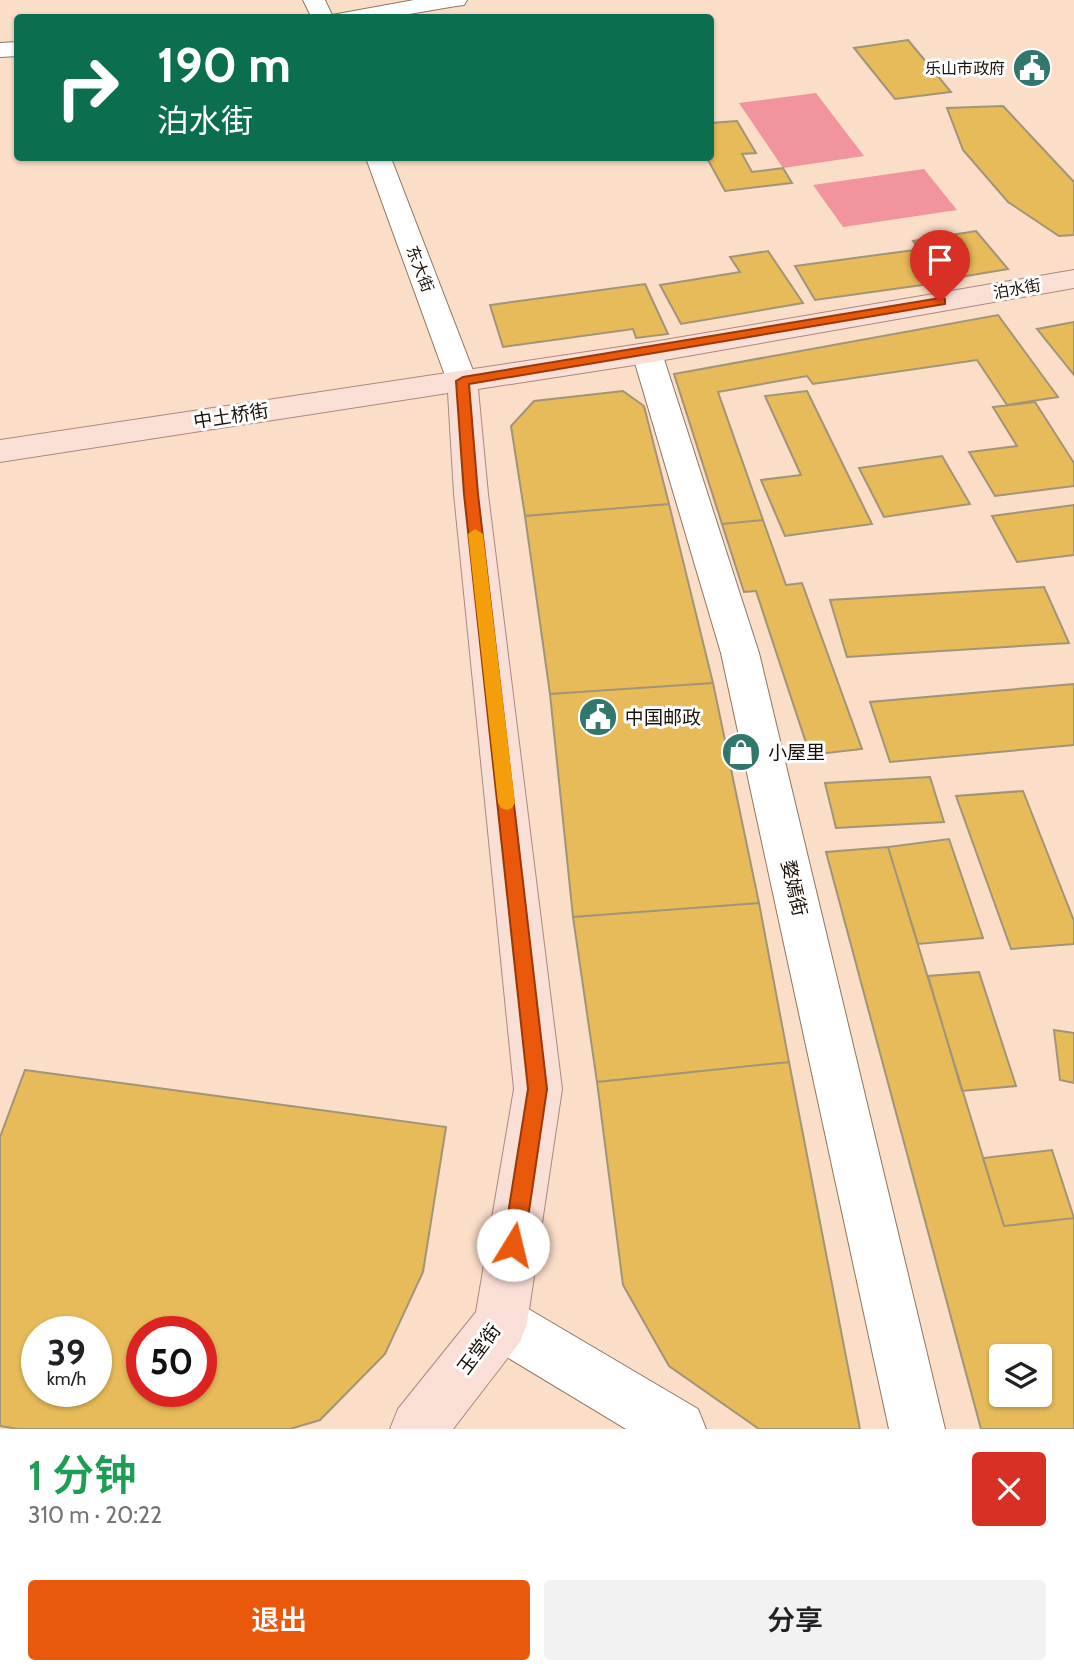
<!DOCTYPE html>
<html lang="zh">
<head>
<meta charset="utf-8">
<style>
  :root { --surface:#fff; --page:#f2f2f2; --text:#202124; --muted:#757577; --accent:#ea580c }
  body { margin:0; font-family:Cabin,"Noto Sans SC",sans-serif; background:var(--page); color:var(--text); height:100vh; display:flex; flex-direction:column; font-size:26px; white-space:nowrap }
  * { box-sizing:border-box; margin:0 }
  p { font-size:23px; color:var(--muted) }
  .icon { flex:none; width:38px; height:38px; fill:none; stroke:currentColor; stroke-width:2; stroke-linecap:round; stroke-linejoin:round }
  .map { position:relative; height:1429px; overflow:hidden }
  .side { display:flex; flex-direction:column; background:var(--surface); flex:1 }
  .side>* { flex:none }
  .top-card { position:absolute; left:14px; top:14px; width:700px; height:147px; border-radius:7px; box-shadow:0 2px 5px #0004; background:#0b6e4f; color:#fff; overflow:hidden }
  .fabs { position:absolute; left:989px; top:1344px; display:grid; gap:14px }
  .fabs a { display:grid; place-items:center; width:63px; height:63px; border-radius:7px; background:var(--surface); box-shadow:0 2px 5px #0004; font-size:35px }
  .speed { position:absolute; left:21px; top:1316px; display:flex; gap:14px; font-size:35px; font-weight:700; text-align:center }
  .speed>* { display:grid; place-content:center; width:91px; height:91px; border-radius:50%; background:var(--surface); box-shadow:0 2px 5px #0004; line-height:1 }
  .speed small { font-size:18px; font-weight:400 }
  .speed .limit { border:10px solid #d22; background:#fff; color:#111 }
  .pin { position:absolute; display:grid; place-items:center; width:60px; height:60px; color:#fff; margin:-72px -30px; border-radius:50% 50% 50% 0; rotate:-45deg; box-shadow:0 0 7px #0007 }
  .pin .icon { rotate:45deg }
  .me { position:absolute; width:77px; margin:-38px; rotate:9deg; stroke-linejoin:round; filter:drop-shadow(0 0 5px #0008) }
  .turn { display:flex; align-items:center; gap:24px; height:147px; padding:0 28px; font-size:32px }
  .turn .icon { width:91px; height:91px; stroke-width:2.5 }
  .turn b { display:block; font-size:49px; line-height:60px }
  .round { display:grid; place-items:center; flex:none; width:74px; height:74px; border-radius:7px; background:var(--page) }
  .head { display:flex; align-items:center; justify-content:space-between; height:119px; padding:0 28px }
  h1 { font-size:42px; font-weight:600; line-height:52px; color:#1e9e55 }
  .action { display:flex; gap:14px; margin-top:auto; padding:14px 28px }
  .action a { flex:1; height:80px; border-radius:7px; background:var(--accent); color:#fff; font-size:28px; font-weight:600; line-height:80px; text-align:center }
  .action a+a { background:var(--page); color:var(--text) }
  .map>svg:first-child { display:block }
  .green { fill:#f1949e }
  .building { fill:#e7bb5a; stroke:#a29477; stroke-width:2; fill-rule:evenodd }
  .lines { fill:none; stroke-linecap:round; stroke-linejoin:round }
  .minor-casing { stroke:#8e7560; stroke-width:2 }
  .major-casing { stroke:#aa897e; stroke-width:2 }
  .minor { fill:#fff; fill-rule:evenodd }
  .major { fill:#fadfd7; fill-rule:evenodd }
  .route { fill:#ea580c; stroke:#983908; stroke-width:2 }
  .slow { fill:#f59e0b }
  .labels { text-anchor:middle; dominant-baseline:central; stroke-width:6; stroke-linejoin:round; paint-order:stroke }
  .far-poi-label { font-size:16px; fill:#1a1109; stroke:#fff; text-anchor:end }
  .far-street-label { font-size:16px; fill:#1a1109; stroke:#fff }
  .street-label { font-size:19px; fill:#1a1109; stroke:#fff }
  .poi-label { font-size:19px; fill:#1a1109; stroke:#fff; text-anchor:start }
</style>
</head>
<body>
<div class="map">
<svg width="1074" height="1429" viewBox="0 0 1074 1429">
  <rect width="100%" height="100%" fill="#fbdec8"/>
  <path class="green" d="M816,93L864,156L783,168L739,103Z
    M924,169L957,210L843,227L813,185Z"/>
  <path class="building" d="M908,40L951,92L895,99L854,48Z
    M1003,106L1074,182V235L1059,236L1008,202L963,150L947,108Z
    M737,121L756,153L742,154L752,172L783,168L792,183L725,191L707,158H710V123Z
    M976,231L1008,269L943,280L913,241Z
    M914,250L937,283L815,300L795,266Z
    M768,251L803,303L681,324L660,285L740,272L730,257Z
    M645,284L668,334L636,338L633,329L503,347L490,305Z
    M998,315L1058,397L1007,405L977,360L813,384L807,376L718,392L763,520L722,524L674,374Z
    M1074,322V375L1037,329Z
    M623,391L644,406L669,504L525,516L511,426L534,401Z
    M807,391L872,524L785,536L761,480L801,475L765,396Z
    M1035,402L1074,463V486L995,496L969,452L1017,446L993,407Z
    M942,456L970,504L884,517L859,468Z
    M669,504L713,683L550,694L525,516Z
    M1074,505V555L1017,562L992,516Z
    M763,520L786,585L802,583L862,749L810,755L756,591L744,592L722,524Z
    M1044,587L1069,643L847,657L830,600Z
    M713,683L759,903L573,917L550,694Z
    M1074,684V745L890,762L870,702Z
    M930,777L944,822L836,828L825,783Z
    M1023,791L1074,921V944L1011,949L956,796Z
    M949,839L983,938L918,944L888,847Z
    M888,847L1004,1226L1074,1218V1429H981L826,852ZM1001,1356H1040V1395H1001Z
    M759,903L789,1062L597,1082L573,917Z
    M979,972L1016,1086L962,1091L928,976Z
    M1054,1030L1074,1033V1083L1060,1080Z
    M789,1062L860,1429H759L669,1366L623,1285L597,1082Z
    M25,1070L446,1127L423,1272L385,1354L320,1420L290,1429H18L0,1426V1137ZM37,1332H96V1391H37ZM142,1332H201V1391H142Z
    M1052,1150L1074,1218L1004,1226L983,1158Z"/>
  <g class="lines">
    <g class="minor-casing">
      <path id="minor" d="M303,0H325L332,15L414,0H467L464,5L456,6L386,18H312Z
        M18,42V56L0,57V43Z
        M366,158H391L477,381L473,388L462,391L451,388L447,381Z
        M647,343L658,346L662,353L759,653L945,1429H889L721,653L632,353L636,346Z
        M501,1297L520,1304L698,1409L706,1429H626L482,1342L475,1323L482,1304Z"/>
    </g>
    <g class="major-casing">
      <path id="major" d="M1074,270V288L647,363L478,389L488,494L562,1089L527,1323L520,1342L453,1429H390L398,1409L476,1312L514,1089L454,494L448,393L0,462V440L647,343Z"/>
    </g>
    <use href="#minor" class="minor"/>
    <use href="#major" class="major"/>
  </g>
  <path class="route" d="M940,298L945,299V304L469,384L478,494L547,1089L524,1245L521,1252L513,1256L506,1252L503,1245L528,1089L464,494L456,381L463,377Z"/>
  <path class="slow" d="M475,529L483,534L515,803L512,808L507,810L501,808L498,803L468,534Z"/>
  <defs>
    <g id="civic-disc" transform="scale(2.0125)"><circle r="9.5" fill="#32776c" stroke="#fff"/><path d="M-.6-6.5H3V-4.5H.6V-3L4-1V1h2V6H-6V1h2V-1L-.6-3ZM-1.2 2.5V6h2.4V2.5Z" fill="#fff"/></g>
    <g id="shop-disc" transform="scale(2.0125)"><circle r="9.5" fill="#32776c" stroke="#fff"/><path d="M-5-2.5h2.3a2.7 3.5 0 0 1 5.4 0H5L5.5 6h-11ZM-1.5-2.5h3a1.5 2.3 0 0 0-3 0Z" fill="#fff"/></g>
  </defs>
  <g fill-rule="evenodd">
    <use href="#civic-disc" x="1032" y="68"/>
    <use href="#civic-disc" x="598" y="717"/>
    <use href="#shop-disc" x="741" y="752"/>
  </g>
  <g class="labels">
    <g class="far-poi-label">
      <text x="1005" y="68">乐山市政府</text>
    </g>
    <g class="far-street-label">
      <text transform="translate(420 269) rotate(69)">东大街</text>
      <text transform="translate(1017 289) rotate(-10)">泊水街</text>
    </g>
    <g class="street-label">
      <text transform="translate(231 416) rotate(-9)">中土桥街</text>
      <text transform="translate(794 888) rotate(77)">婺嫣街</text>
      <text transform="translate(479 1349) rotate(-53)">玉堂街</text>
    </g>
    <g class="poi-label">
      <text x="625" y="717">中国邮政</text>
      <text x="768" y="752">小屋里</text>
    </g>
  </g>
</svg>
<div class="fabs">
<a><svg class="icon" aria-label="layers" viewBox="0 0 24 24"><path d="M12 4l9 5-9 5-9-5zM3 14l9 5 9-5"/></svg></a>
</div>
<div class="speed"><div>39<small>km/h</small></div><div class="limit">50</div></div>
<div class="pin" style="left:940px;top:302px;background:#d93025"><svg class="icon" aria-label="arrive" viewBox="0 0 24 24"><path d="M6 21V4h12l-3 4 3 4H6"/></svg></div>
<svg class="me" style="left:513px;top:1245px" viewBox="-20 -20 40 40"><circle r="19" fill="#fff"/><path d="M0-13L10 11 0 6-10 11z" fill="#ea580c"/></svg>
<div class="top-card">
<div class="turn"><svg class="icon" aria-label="right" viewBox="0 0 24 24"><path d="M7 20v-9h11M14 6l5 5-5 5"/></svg><div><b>190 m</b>泊水街</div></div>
</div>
</div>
<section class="side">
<div class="head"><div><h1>1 分钟</h1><p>310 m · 20:22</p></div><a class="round" style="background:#d93025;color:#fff"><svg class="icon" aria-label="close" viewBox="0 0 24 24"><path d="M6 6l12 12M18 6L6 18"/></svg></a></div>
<div class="action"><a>退出</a><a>分享</a></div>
</section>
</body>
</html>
